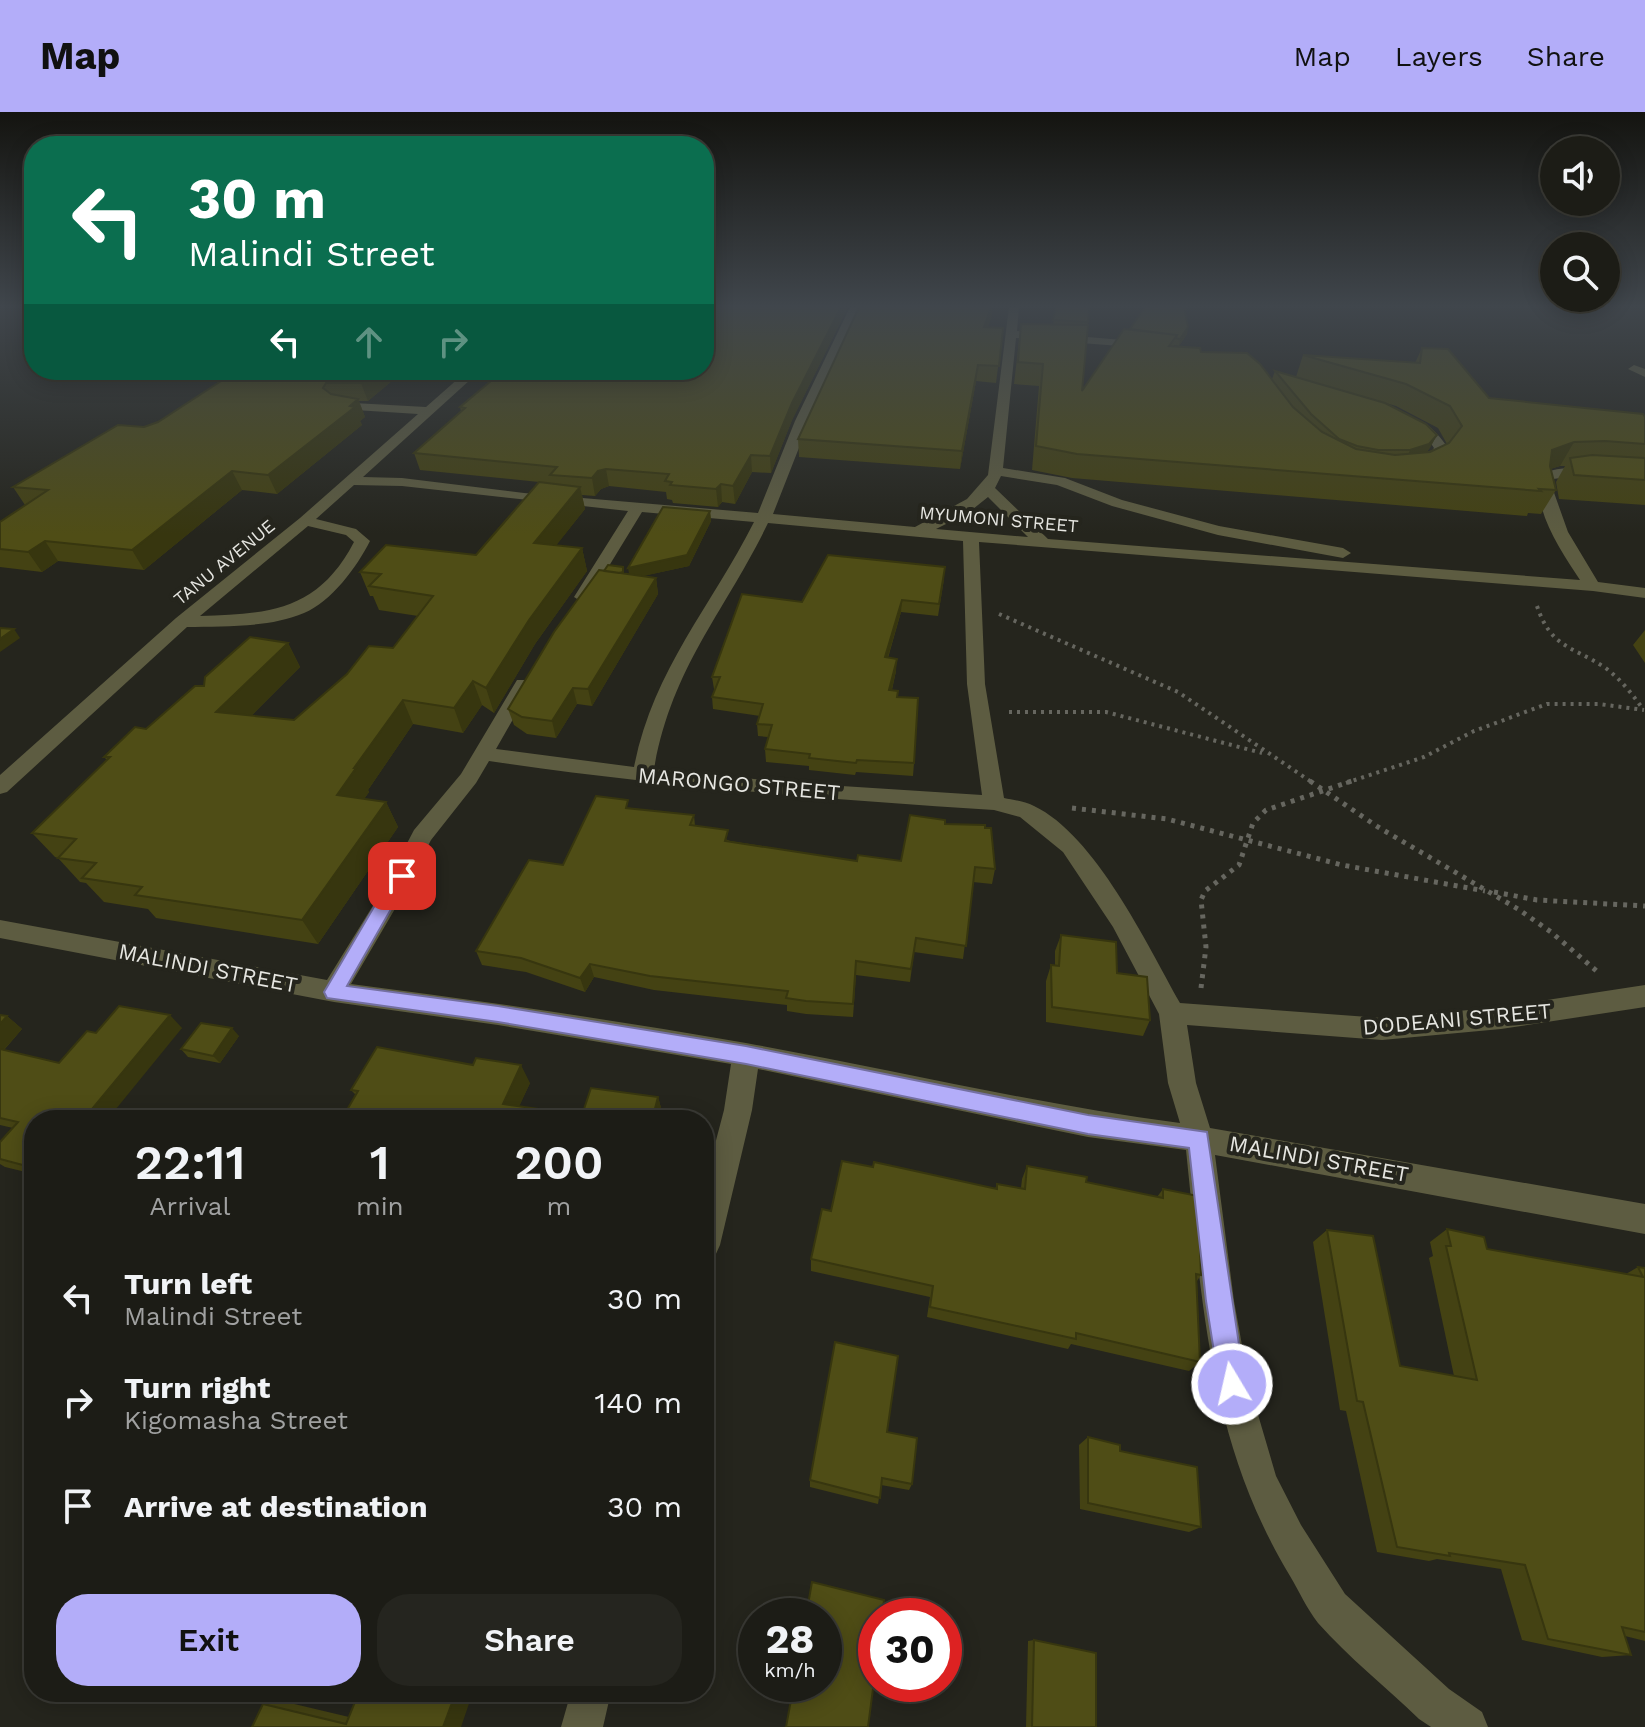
<!DOCTYPE html>
<html lang="en">
<head>
<meta charset="utf-8">
<style>
  :root { --surface:#1c1c16; --page:#25251f; --text:#f1f3f6; --muted:#a0a1a1; --line:#3a3a35; --accent:#b3adf9 }
  body { margin:0; font-family:"Work Sans",sans-serif; background:var(--page); color:var(--text); height:100vh; display:flex; flex-direction:column; font-size:30px; white-space:nowrap }
  * { box-sizing:border-box; margin:0 }
  p { font-size:26px; color:var(--muted) }
  .icon { flex:none; width:44px; height:44px; fill:none; stroke:currentColor; stroke-width:2; stroke-linecap:round; stroke-linejoin:round }
  .map { position:relative; flex:1; overflow:hidden }
  .sheet { position:absolute; left:24px; top:998px; width:690px; height:592px; display:flex; flex-direction:column; background:var(--surface); border-radius:32px; box-shadow:0 4px 20px #0003,0 0 0 2px var(--line) }
  .sheet>* { flex:none }
  .top-card { position:absolute; left:24px; top:24px; width:690px; height:244px; border-radius:32px; box-shadow:0 4px 20px #0003,0 0 0 2px var(--line); background:#0b6e4f; color:#fff; overflow:hidden }
  .fabs { position:absolute; left:1540px; top:24px; display:grid; gap:16px }
  .fabs a { display:grid; place-items:center; width:80px; height:80px; border-radius:50%; background:var(--surface); box-shadow:0 4px 20px #0003,0 0 0 2px var(--line); font-size:40px }
  .speed { position:absolute; left:738px; top:1486px; display:flex; gap:16px; font-size:40px; font-weight:700; text-align:center }
  .speed>* { display:grid; place-content:center; width:104px; height:104px; border-radius:50%; background:var(--surface); box-shadow:0 4px 20px #0003,0 0 0 2px var(--line); line-height:1 }
  .speed small { font-size:20px; font-weight:400 }
  .speed .limit { border:12px solid #d22; background:#fff; color:#111 }
  .pin { position:absolute; display:grid; place-items:center; width:68px; height:68px; color:#fff; margin:-34px; border-radius:16px; box-shadow:0 4px 12px #0006 }
  .me { position:absolute; width:88px; margin:-44px; rotate:351deg; stroke-linejoin:round; filter:drop-shadow(0 0 6px #0008) }
  .turn { display:flex; align-items:center; gap:28px; height:168px; padding:0 32px; font-size:36px }
  .turn .icon { width:104px; height:104px; stroke-width:2.5 }
  .turn b { display:block; font-size:56px; line-height:68px }
  .lanes { display:flex; align-items:center; height:76px; padding:0 32px; background:#0003; justify-content:center; gap:40px; direction:ltr }
  .lanes .off { opacity:.35 }
  .eta { display:flex; justify-content:space-evenly; align-items:center; height:136px; text-align:center }
  .eta b { font-size:48px; font-weight:600; line-height:56px }
  .cta { display:flex; gap:16px; margin-top:auto; padding:16px 32px }
  .cta a { flex:1; height:92px; border-radius:32px; background:var(--accent); color:#111; font-size:32px; font-weight:600; line-height:92px; text-align:center }
  .cta a+a { background:var(--page); color:var(--text) }
  ul { padding:0; list-style:none }
  li { display:flex; align-items:center; gap:24px; height:104px; padding:0 32px }
  li div { flex:1 }
  li b { display:block; font-size:30px }
  li em { font-style:normal }
  header { display:flex; align-items:center; gap:48px; box-sizing:border-box; height:112px; padding:0 40px; background:var(--accent); color:#111 }
  header strong { font-size:38px }
  nav { display:flex; gap:44px; margin-inline-start:auto; font-size:28px }
  .map>svg:first-child { display:block }
  .lines { fill:none; stroke-linecap:round; stroke-linejoin:round }
  .path-far1 { stroke:#66665f; stroke-width:4; stroke-dasharray:3 5; stroke-linecap:butt }
  .path { stroke:#66665f; stroke-width:5; stroke-dasharray:4 6; stroke-linecap:butt }
  .minor { fill:#5d5c41; fill-rule:evenodd }
  .wall { fill:#444213 }
  .shaded-wall { fill:#37360f }
  .building { fill:#4f4d16; stroke:#37360f; stroke-width:2 }
  .route { fill:#b3adf9; stroke:#7470a2; stroke-width:2 }
  .labels { text-anchor:middle; dominant-baseline:central; stroke-width:8; stroke-linejoin:round; paint-order:stroke }
  .far-street-label { font-size:18px; fill:#e6e6e1; stroke:#25251d }
  .street-label { font-size:22px; fill:#e6e6e1; stroke:#25251d }
</style>
</head>
<body>
<header>
<strong>Map</strong>
<nav><a>Map</a><a>Layers</a><a>Share</a></nav>
</header>
<div class="map">
<svg width="1645" height="1615" viewBox="0 0 1645 1615">
  <rect width="100%" height="100%" fill="#25251d"/>
  <g class="lines">
    <path class="path-far1" d="M1537,494C1551,536 1572,534 1604,555C1620,566 1632,582 1643,597
      M999,502L1178,580L1313,671
      M1009,600H1106L1262,641
      M1346,671L1424,645L1474,619L1547,592H1599L1644,598"/>
    <path class="path" d="M1310,669L1378,715L1518,797L1551,820L1599,861
      M1072,696L1167,707L1342,753L1485,779
      M1494,780L1537,788L1645,794
      M1201,876L1206,835L1201,788L1205,779L1239,753L1253,711L1266,698L1352,669"/>
    <path class="minor" d="M850,195H862L815,295L773,402L915,415L967,387L988,363L1009,195H1019L1017,219L1146,230L1152,233L1146,236L1016,226L1003,356L1065,366L1122,388L1219,414L1343,436L1351,441L1343,446L1218,423L1112,394L1057,373L1001,364L995,376L1048,427L1580,468C1561,439 1534,400 1539,364C1559,349 1619,358 1645,360V368L1577,364L1553,367L1552,375L1568,420L1598,470L1645,476V486L1593,479L979,430L985,572L1004,686C1013,688 1025,689 1034,694C1095,723 1147,832 1180,891L1382,906L1501,895L1645,873V895L1501,917L1382,928L1187,913L1196,971L1210,1016L1645,1092V1122L1215,1043L1234,1189L1249,1272L1276,1364L1301,1413L1345,1482L1449,1577L1482,1600L1488,1615H1431L1419,1607C1386,1575 1348,1545 1318,1511C1307,1497 1299,1479 1290,1464C1209,1330 1202,1190 1186,1038L1088,1025L758,957L752,998L720,1133L715,1144L704,1148V1074L724,998L731,952L498,913L334,890L0,826V808L327,868L382,779L414,718L461,662L517,568H531L533,572L496,637L634,655C653,558 711,495 754,410L642,400L590,485L582,490L574,485L628,399L402,374L354,373L316,407L356,417L370,429C357,455 331,490 304,501C269,516 224,514 187,515L7,680L0,682V663L176,506L300,406L418,302L339,297L333,293L335,290L426,295L468,258H481L363,365L402,366L524,381L758,401L795,309ZM988,385L1028,425L936,417L968,401ZM768,411L963,429L967,572L982,683L795,671L654,657C672,554 725,500 768,411ZM308,414L346,423L354,430C318,499 269,502 200,504ZM489,649C657,674 825,687 994,698L1020,705L1063,740L1113,815L1159,902L1168,971L1180,1011C1034,992 891,957 746,931C615,908 483,889 351,872L399,790L431,728L476,671Z
      M1634,253L1645,257V265L1628,257Z
      M1403,305C1423,304 1438,321 1448,336L1433,357L1420,360L1413,356L1423,351L1434,336L1426,324L1403,311Z
      M571,1580H611L603,1615H561Z"/>
  </g>
  <path class="wall" d="M704,195H848L792,308L771,361L752,360L735,392L722,390L718,395L673,391L672,388L667,387L666,380L609,374L601,377L595,384L582,383L585,397L556,433L582,436L587,459L535,532L494,601L482,593L463,621L413,612L368,678L369,680L364,687L386,690L398,715L318,832L156,806L148,797L104,790L86,771L80,770L58,746L55,745L32,721L107,648L104,645L146,617L204,574L288,531L300,555L251,604L294,608L393,536L418,504L379,498L373,484H370L360,460L476,443L539,370L420,358L414,341L461,299L460,295Z
    M859,195H992L988,215L1003,216L996,271L976,269L960,357L799,345L798,327Z
    M1056,195H1089L1082,279L1124,217L1187,222L1179,234L1174,233V235L1201,240L1272,267L1275,259L1437,323L1427,340L1447,332L1438,316L1396,294L1296,265L1303,243L1415,251L1422,236L1489,286L1645,305V393L1559,387L1556,370L1565,354H1560L1550,357L1556,378L1541,402L1528,401L1527,404L1072,366L1032,358L1039,274L1014,272L1021,212L1053,213Z
    M238,258H398L399,263L368,289H359L365,305L360,309L362,313L277,382L242,378L144,458L58,449L42,460L0,455V410L25,393L13,375L158,310Z
    M710,399L711,409L689,454L642,464L656,466L658,482L592,594L577,592L556,626L527,622L514,613L508,597L624,462L629,463Z
    M944,467L938,504L901,500L888,546L896,559L892,578L897,585L914,651L913,664L856,660L855,663L809,658V654L766,650L765,637L768,625L758,624L757,612L760,604L713,597L712,585L715,577H714L712,565L802,490Z
    M1645,518V551L1633,533Z
    M630,696L694,703L695,714L730,729L857,749H901L945,712L985,716L995,757L992,772L973,770L963,847L914,840L910,870L856,863L853,905L806,902L787,899V893L654,878L594,865L585,880L526,860L482,853L476,839L563,753Z
    M1061,823L1117,861L1150,908L1143,924L1046,910V869L1051,853L1055,854V839Z
    M0,903L7,904L22,917L4,938L59,951L96,921L182,916L34,1008V1062L5,1055L0,1052V1030L13,1016L0,1013Z
    M239,924L220,951L188,945L181,937Z
    M530,971L519,994L582,1003L658,985L663,1003L662,1008H348L344,1003L356,983L351,978Z
    M1027,1054L1086,1070L1157,1085L1163,1077L1201,1163L1197,1169L1200,1250L1189,1259L1071,1232L1068,1237L927,1205L930,1185L811,1159V1147L831,1099L995,1077L997,1072L1021,1076L1022,1067Z
    M1447,1117L1487,1137L1626,1162L1638,1155L1645,1156V1529L1625,1524L1631,1543L1602,1545L1522,1528L1501,1457L1437,1447L1429,1449L1377,1440L1346,1299L1340,1298L1313,1130L1327,1118L1400,1254L1454,1264L1429,1146L1433,1144L1430,1130Z
    M887,1320L912,1372L909,1378L881,1373L878,1392L810,1375V1368Z
    M1088,1325L1120,1339L1201,1415L1189,1420L1080,1397L1079,1333Z
    M1034,1528L1096,1615H1026L1028,1529Z
    M290,1591L349,1605L461,1615H252L263,1592Z"/>
  <path class="shaded-wall" d="M841,195H848L792,308L771,361L770,344L792,291Z
    M991,195H992V203L983,231L984,215Z
    M1188,215L1187,222L1179,234L1180,227Z
    M978,253L976,269L960,357L962,339Z
    M378,258H398L399,263L368,289L361,271Z
    M358,287L365,305L360,309L362,313L277,382L268,363Z
    M1437,323L1430,336L1422,346L1404,352L1410,338Z
    M1574,330L1560,354L1538,361L1552,338Z
    M751,343L752,360L735,392L733,374Z
    M606,357L609,374L601,377L595,384L592,366L598,359Z
    M232,359L242,378L144,458L132,438Z
    M721,372L722,390L718,395L716,377Z
    M580,375L585,397L540,454L534,431Z
    M710,399L711,409L689,454L630,467L628,456Z
    M45,429L58,449L42,460L28,440Z
    M582,436L587,459L535,532L494,601L486,576L529,508Z
    M656,466L658,482L592,594L588,577Z
    M902,488L901,500L884,558L885,545Z
    M14,517L20,526L0,540V527Z
    M288,531L300,555L231,624L216,600Z
    M897,547L896,559L889,590V578Z
    M473,569L482,593L463,621L454,596Z
    M573,576L577,592L556,626L552,609Z
    M403,588L413,612L368,678L369,680L350,708L337,683L354,656Z
    M386,690L398,715L318,832L302,808Z
    M590,852L594,865L585,880L580,866Z
    M170,903L182,916L107,1008H83Z
    M7,904L22,917L0,942V912Z
    M232,916L239,924L220,951L213,944Z
    M521,953L530,971L513,1008L503,992Z
    M658,985L663,1003L662,1008H652Z
    M456,1580H473L461,1615H443Z"/>
  <path class="building" d="M704,195H841L792,291L770,344L751,343L733,374L721,372L716,377L670,373L672,370L665,369L669,362L606,357L598,359L592,366L550,363L557,355L414,341L465,296L460,295L504,258H704Z
    M859,195H991L984,215L1003,216L999,254L978,253L962,339L798,327Z
    M1056,195H1089L1088,210L1053,208Z
    M1145,195H1184L1188,215L1180,227L1176,226L1177,223L1130,217Z
    M1021,212L1088,213L1082,279L1124,217L1177,223L1169,234L1200,236L1201,240L1247,241L1260,252L1293,295L1322,320L1356,337L1395,343L1430,340L1449,331L1462,314L1450,294L1406,272L1303,243L1420,251L1422,236L1448,237L1489,286L1643,302L1645,305V332L1605,329L1574,330L1552,338L1550,354L1556,378L1539,377L1541,379L1077,342L1036,334L1043,252L1018,250Z
    M238,258H378L361,271H326L323,276L331,282L358,287L350,294L355,295L268,363L232,359L132,438L45,429L28,440L0,437V410L48,378L13,375L118,313L144,315L158,310Z
    M1275,259L1385,291L1426,312L1437,323L1429,332L1410,338H1378L1357,334L1339,327L1311,302Z
    M1592,343L1645,346V368L1574,363L1570,346Z
    M539,370L580,375L534,431L582,436L529,508L486,576L473,569L454,596L403,588L354,656H356L337,683L386,690L302,808L135,783L142,775L82,766L96,751L58,746L76,727L32,721L110,645H104L135,615L146,617L195,574H204L205,565L250,525L288,531L216,600L294,608L347,562L369,534L393,536L433,484L369,474L381,462L360,460L386,433L476,443Z
    M663,395L710,399L687,443L628,456Z
    M828,443L945,455L939,492L902,488L885,545L897,547L889,578L898,579L897,585L918,586L914,651L857,648L856,651L809,646L810,642L765,637L772,613L757,612L763,592L712,585L720,565H712L742,482L802,490Z
    M608,453L623,455V460L619,461L604,459Z
    M599,458L656,466L588,577L573,576L552,609L522,605L508,597L554,520Z
    M0,516L14,517L0,527Z
    M596,684L628,688L626,696L694,703L690,713L728,718L725,729L857,749L858,743L901,749L910,703L945,708V712L985,713V716H991L995,757L975,755L966,834L916,826L911,857L856,849L853,892L806,889L786,886L788,879L650,864L590,852L580,866L521,846L476,839L529,748L563,753Z
    M1061,823L1116,830L1117,861L1147,865L1150,908L1052,895L1051,853L1059,854Z
    M119,894L170,903L83,1008H34V1056L0,1047V1030L18,1010L0,1006V937L59,951L87,919L96,921Z
    M0,903L7,904L0,912Z
    M201,911L232,916L213,944L181,937Z
    M377,935L473,953L476,946L521,953L503,992L582,1003L591,976L658,985L652,1008H352L353,1005L344,1003L358,979L351,978Z
    M842,1049L873,1055L874,1050L997,1077V1072L1025,1077L1027,1054L1087,1065L1086,1070L1163,1086V1077L1198,1084L1201,1163L1196,1162L1200,1250L1076,1221V1227L930,1195L933,1174L811,1147L822,1097L831,1099Z
    M1447,1117L1484,1125L1487,1137L1643,1165L1638,1155L1645,1156V1520L1622,1515L1631,1543L1548,1527L1525,1453L1449,1441L1450,1444L1397,1435L1363,1290L1357,1289L1327,1118L1373,1124L1400,1254L1477,1268L1446,1134H1451Z
    M835,1230L898,1244L887,1320L917,1326L912,1372L882,1366L880,1386L810,1368Z
    M1088,1325L1120,1333V1339L1197,1355L1201,1415L1088,1391Z
    M812,1470L884,1488L882,1504H876V1554L868,1615H786L794,1572H824V1504H806Z
    M1034,1528L1096,1541V1615H1032Z
    M359,1580H456L443,1615H252L263,1592L346,1612Z"/>
  <linearGradient id="sky" x2="0" y2="1"><stop stop-color="#141410"/><stop offset="0.46" stop-color="#40464c"/><stop offset="1" stop-color="#40464c" stop-opacity="0"/></linearGradient>
  <rect width="1645" height="422" fill="url(#sky)"/>
  <path class="route" d="M402,757L410,764L347,874L498,894L746,934L1088,1003L1207,1020L1245,1272L1241,1282L1232,1285L1223,1282L1219,1272L1206,1189L1189,1036L1088,1022L746,952L498,910L327,886L324,880L327,875L395,759Z"/>
  <g class="labels">
    <g class="far-street-label">
      <text transform="translate(999 407) rotate(5)">MYUMONI STREET</text>
      <text transform="translate(224 450) rotate(-39)">TANU AVENUE</text>
    </g>
    <g class="street-label">
      <text transform="translate(739 672) rotate(5)">MARONGO STREET</text>
      <text transform="translate(208 856) rotate(11)">MALINDI STREET</text>
      <text transform="translate(1457 907) rotate(-5)">DODEANI STREET</text>
      <text transform="translate(1319 1047) rotate(10)">MALINDI STREET</text>
    </g>
  </g>
</svg>
<div class="fabs">
<a><svg class="icon" aria-label="sound" viewBox="0 0 24 24"><path d="M4 9h4l5-4v14l-5-4H4zM17 9q2 3 0 6"/></svg></a>
<a><svg class="icon" aria-label="search" viewBox="0 0 24 24"><circle cx="10" cy="10" r="6"/><path d="M15 15l6 6"/></svg></a>
</div>
<div class="speed"><div>28<small>km/h</small></div><div class="limit">30</div></div>
<div class="pin" style="left:402px;top:764px;background:#d93025"><svg class="icon" aria-label="arrive" viewBox="0 0 24 24"><path d="M6 21V4h12l-3 4 3 4H6"/></svg></div>
<svg class="me" style="left:1232px;top:1272px" viewBox="-20 -20 40 40"><circle r="17" fill="#b3adf9" stroke="#fff" stroke-width="3"/><path d="M0-11L8 9 0 5-8 9z" fill="#fff"/></svg>
<div class="top-card">
<div class="turn"><svg class="icon" aria-label="left" viewBox="0 0 24 24"><path d="M17 20v-9H6M10 6l-5 5 5 5"/></svg><div><b>30 m</b>Malindi Street</div></div>
<div class="lanes"><svg class="icon" aria-label="left" viewBox="0 0 24 24"><path d="M17 20v-9H6M10 6l-5 5 5 5"/></svg><svg class="icon off" aria-label="ahead" viewBox="0 0 24 24"><path d="M12 20V5M6 11l6-6 6 6"/></svg><svg class="icon off" aria-label="right" viewBox="0 0 24 24"><path d="M7 20v-9h11M14 6l5 5-5 5"/></svg></div>
</div>
<section class="sheet">
<div class="eta">
<div><b>22:11</b><p>Arrival</p></div>
<div><b>1</b><p>min</p></div>
<div><b>200</b><p>m</p></div>
</div>
<ul>
<li><svg class="icon" aria-label="left" viewBox="0 0 24 24"><path d="M17 20v-9H6M10 6l-5 5 5 5"/></svg><div><b>Turn left</b><p>Malindi Street</p></div><em>30 m</em></li>
<li><svg class="icon" aria-label="right" viewBox="0 0 24 24"><path d="M7 20v-9h11M14 6l5 5-5 5"/></svg><div><b>Turn right</b><p>Kigomasha Street</p></div><em>140 m</em></li>
<li><svg class="icon" aria-label="arrive" viewBox="0 0 24 24"><path d="M6 21V4h12l-3 4 3 4H6"/></svg><div><b>Arrive at destination</b></div><em>30 m</em></li>
</ul>
<div class="cta"><a>Exit</a><a>Share</a></div>
</section>
</div>
</body>
</html>
